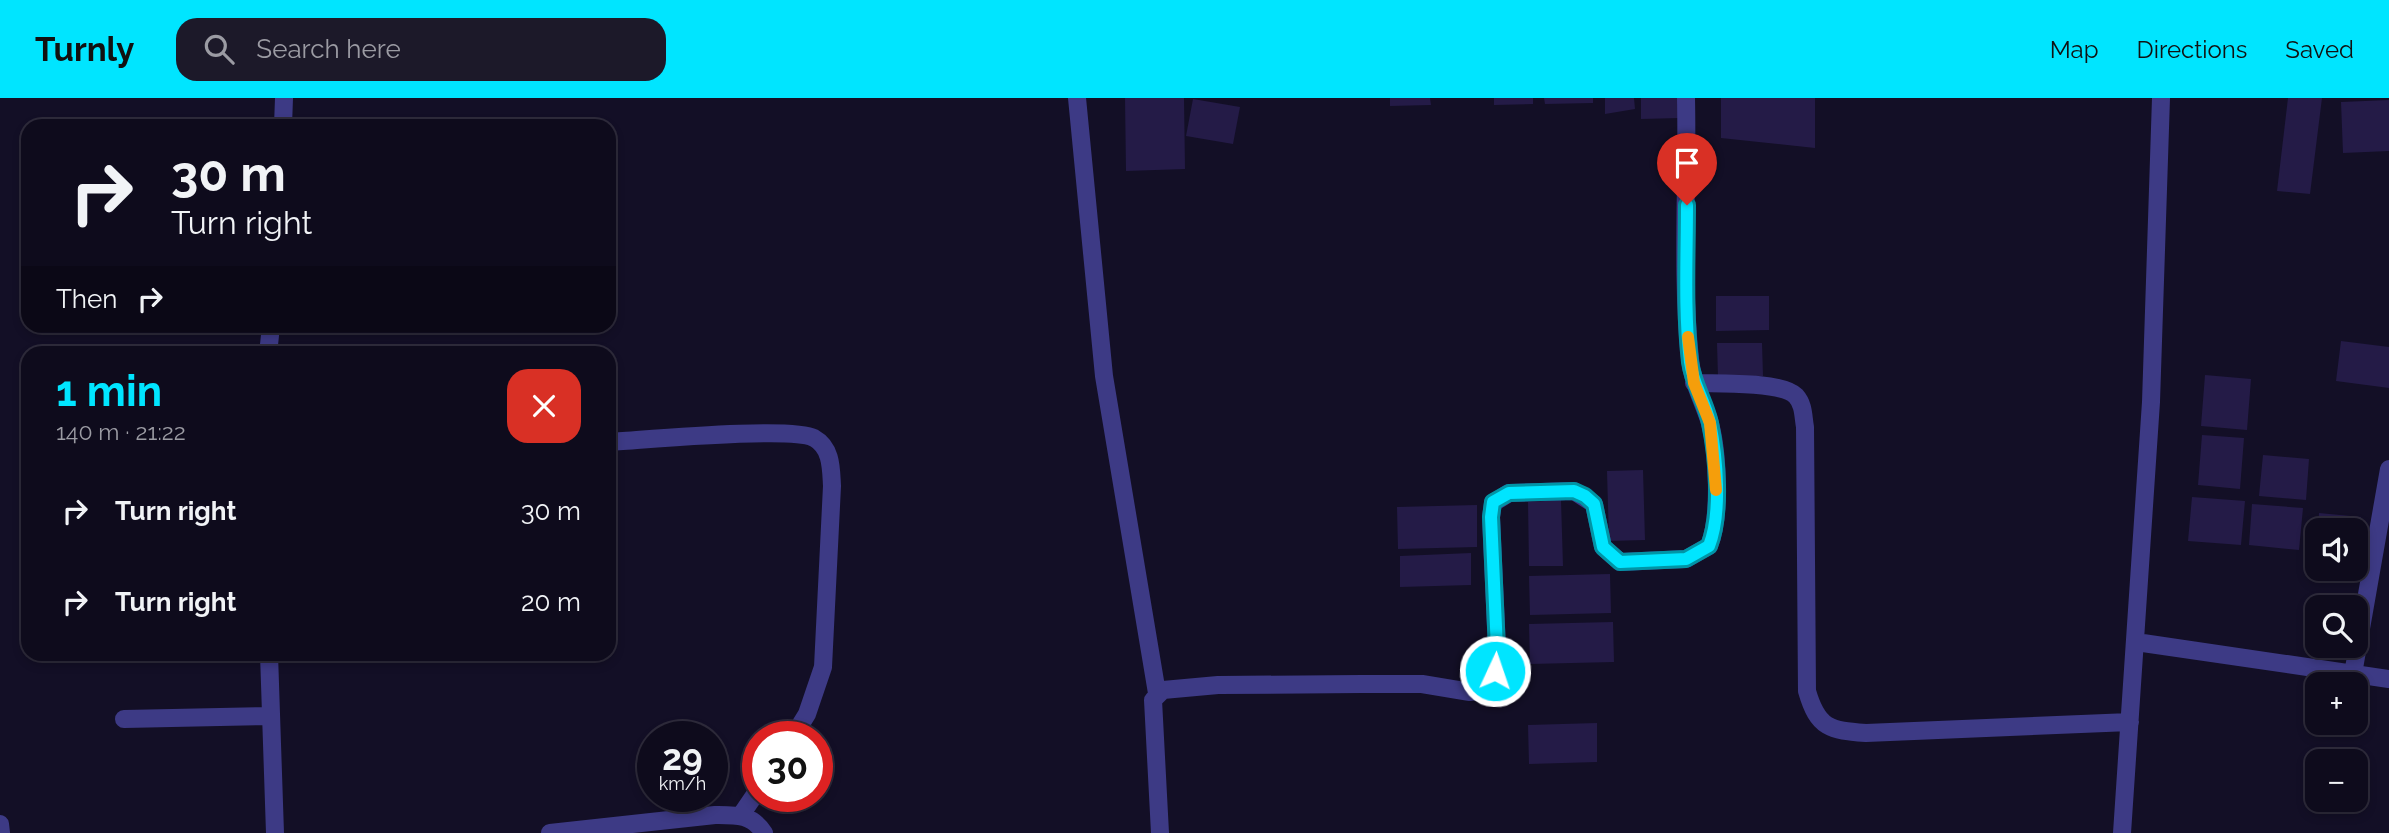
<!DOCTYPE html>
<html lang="en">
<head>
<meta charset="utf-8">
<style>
  :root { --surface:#0e0b1c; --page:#1c1929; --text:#f1f3f6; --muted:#9b9ba3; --line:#2e2b3b; --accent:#00e5ff }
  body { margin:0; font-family:Raleway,sans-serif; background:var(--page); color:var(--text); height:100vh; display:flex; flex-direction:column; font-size:26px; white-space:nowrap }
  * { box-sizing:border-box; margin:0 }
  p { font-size:23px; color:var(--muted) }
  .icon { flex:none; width:38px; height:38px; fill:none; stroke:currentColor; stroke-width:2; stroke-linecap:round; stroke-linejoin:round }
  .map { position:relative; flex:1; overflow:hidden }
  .panel { position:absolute; left:21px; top:248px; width:595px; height:315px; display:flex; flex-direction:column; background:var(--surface); border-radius:21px; box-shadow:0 4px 10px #0003,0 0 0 2px var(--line) }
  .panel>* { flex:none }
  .banner { position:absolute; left:21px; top:21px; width:595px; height:214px; border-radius:21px; box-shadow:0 4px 10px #0003,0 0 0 2px var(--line); background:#0e0b1c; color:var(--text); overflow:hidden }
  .fabs { position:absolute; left:2305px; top:420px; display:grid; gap:14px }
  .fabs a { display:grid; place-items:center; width:63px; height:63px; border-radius:14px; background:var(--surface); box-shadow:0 4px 10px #0003,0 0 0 2px var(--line); font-size:35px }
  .speed { position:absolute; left:637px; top:623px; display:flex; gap:14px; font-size:35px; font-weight:700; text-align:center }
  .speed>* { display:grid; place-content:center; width:91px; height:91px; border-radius:50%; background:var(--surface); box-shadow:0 4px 10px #0003,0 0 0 2px var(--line); line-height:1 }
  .speed small { font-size:18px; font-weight:400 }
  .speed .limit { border:10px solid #d22; background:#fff; color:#111 }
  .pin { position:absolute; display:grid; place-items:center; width:60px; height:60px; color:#fff; margin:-72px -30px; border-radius:50% 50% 50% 0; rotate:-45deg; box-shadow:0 0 7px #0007 }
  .pin .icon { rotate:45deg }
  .me { position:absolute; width:77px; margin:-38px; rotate:3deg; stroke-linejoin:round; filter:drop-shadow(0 0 5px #0008) }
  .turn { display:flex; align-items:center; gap:24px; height:147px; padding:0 35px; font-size:32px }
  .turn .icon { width:91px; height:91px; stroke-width:2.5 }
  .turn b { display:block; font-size:49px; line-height:60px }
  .then { display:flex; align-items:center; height:66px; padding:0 35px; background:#0003; gap:14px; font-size:26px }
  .round { display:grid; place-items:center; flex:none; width:74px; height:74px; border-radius:21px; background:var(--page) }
  .overview { display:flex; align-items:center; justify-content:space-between; height:119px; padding:0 35px }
  h1 { font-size:42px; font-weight:700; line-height:52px; color:var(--accent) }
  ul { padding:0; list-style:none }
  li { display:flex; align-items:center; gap:21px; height:91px; padding:0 35px }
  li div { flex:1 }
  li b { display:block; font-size:26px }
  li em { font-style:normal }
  header { display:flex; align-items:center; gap:42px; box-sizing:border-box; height:98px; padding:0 35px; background:var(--accent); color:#111 }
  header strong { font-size:33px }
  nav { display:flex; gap:38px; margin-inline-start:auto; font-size:24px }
  .search { width:490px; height:63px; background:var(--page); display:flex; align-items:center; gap:18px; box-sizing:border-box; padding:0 24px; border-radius:21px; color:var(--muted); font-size:26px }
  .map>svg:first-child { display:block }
  .building { fill:#241b47 }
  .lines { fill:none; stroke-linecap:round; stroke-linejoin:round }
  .minor { stroke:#3d3a85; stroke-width:18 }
  .route-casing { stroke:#0095a6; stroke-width:18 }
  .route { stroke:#00e5ff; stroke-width:12 }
  .slow { stroke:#f59e0b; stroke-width:12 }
</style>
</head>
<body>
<header>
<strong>Turnly</strong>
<div class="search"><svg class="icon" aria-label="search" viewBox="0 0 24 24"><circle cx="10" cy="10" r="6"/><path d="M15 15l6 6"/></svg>Search here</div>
<nav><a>Map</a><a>Directions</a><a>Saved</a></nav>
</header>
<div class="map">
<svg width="2389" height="735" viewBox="0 0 2389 735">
  <rect width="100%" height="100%" fill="#130f26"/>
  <path class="building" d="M1125,0H1184L1185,71L1126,73Z
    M1390,0H1430L1431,7L1390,8Z
    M1494,0H1533V6L1494,7Z
    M1544,0H1593V5L1545,6Z
    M1605,0H1634L1635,11L1605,16Z
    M1641,0H1680V20L1641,21Z
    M1721,0H1815V50L1721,40Z
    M2288,0H2322L2310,96L2277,93Z
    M1193,1L1240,9L1233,46L1186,38Z
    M2389,2V53L2343,55L2341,4Z
    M1716,198H1769V232L1716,233Z
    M2341,243L2389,249V290L2336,283Z
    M1717,245H1762L1763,278L1718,279Z
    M2205,277L2251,281L2247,332L2201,328Z
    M2202,337L2244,340L2240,391L2198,387Z
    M2263,357L2309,361L2306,402L2259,398Z
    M1643,372L1645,442L1609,443L1607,373Z
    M2192,399L2245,403L2241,447L2188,443Z
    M1561,402L1563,468H1529L1528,404Z
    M2252,406L2303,410L2299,452L2249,447Z
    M1477,407V449L1398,451L1397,409Z
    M2319,415L2361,419L2359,459H2356V432H2318Z
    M1471,455V487L1400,489V458Z
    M1610,476L1611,515L1530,517L1529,478Z
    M1613,524L1614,564L1530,566L1529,526Z
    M1597,625V664L1529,666L1528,627Z"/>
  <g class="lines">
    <path class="minor" d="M1077,0L1104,278L1157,595
      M283,28L284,0
      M268,256L271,228
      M1694,285C1716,286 1782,283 1796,298C1804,307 1803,318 1805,329L1807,593C1818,631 1830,632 1866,635L2130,624
      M609,344C644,342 791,328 814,340C832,350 831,371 832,388L823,569L807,616L793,639
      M2136,544L2389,581
      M269,556L275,735
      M2353,576L2389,371
      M124,621L271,618
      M741,717L758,692
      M0,726L1,735
      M550,735L715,717C736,717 752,716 764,735
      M1160,735L1153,602L1163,592L1218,587L1362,586H1422L1470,594L1485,592L1495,573L1497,551L1491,419L1493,405L1509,395L1574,393L1594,406L1603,449L1620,464L1686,461L1709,448C1721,419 1718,352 1709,322C1702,301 1692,283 1690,261C1681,175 1688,87 1686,0
      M2122,735L2151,304L2161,0"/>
  </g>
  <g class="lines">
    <g class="route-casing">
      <path id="route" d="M1495,573L1497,551L1491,419L1493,404L1509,395L1574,393L1585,398L1594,406L1603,449L1620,464L1686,461L1709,448C1722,415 1717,359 1710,325C1705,303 1693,286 1690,264C1684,212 1687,159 1687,107"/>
    </g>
    <use href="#route" class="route"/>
    <path class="slow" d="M1688,239L1694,285L1710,325L1716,392"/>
  </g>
</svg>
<div class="fabs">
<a><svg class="icon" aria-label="sound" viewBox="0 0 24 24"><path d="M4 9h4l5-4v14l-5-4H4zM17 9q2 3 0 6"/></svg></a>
<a><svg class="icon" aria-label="search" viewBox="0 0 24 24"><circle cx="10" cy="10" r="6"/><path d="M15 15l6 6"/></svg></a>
<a>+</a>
<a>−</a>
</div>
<div class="speed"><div>29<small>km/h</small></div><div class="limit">30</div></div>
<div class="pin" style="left:1687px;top:107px;background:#d93025"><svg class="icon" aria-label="arrive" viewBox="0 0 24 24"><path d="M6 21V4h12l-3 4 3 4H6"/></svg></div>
<svg class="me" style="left:1495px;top:573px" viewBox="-20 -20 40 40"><circle r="17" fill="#00e5ff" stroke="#fff" stroke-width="3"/><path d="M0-11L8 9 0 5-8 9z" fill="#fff"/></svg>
<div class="banner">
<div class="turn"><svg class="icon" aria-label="right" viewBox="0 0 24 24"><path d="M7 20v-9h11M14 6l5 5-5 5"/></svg><div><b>30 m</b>Turn right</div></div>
<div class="then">Then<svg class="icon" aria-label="right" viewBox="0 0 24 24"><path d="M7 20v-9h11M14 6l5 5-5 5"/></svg></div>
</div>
<section class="panel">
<div class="overview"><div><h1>1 min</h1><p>140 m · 21:22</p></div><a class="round" style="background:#d93025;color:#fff"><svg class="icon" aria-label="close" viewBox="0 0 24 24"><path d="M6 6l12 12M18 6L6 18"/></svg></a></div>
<ul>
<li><svg class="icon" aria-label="right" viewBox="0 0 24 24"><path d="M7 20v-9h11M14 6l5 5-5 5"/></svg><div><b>Turn right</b></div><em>30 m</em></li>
<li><svg class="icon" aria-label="right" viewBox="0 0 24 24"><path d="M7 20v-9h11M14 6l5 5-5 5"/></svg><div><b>Turn right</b></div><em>20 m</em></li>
</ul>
</section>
</div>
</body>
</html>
